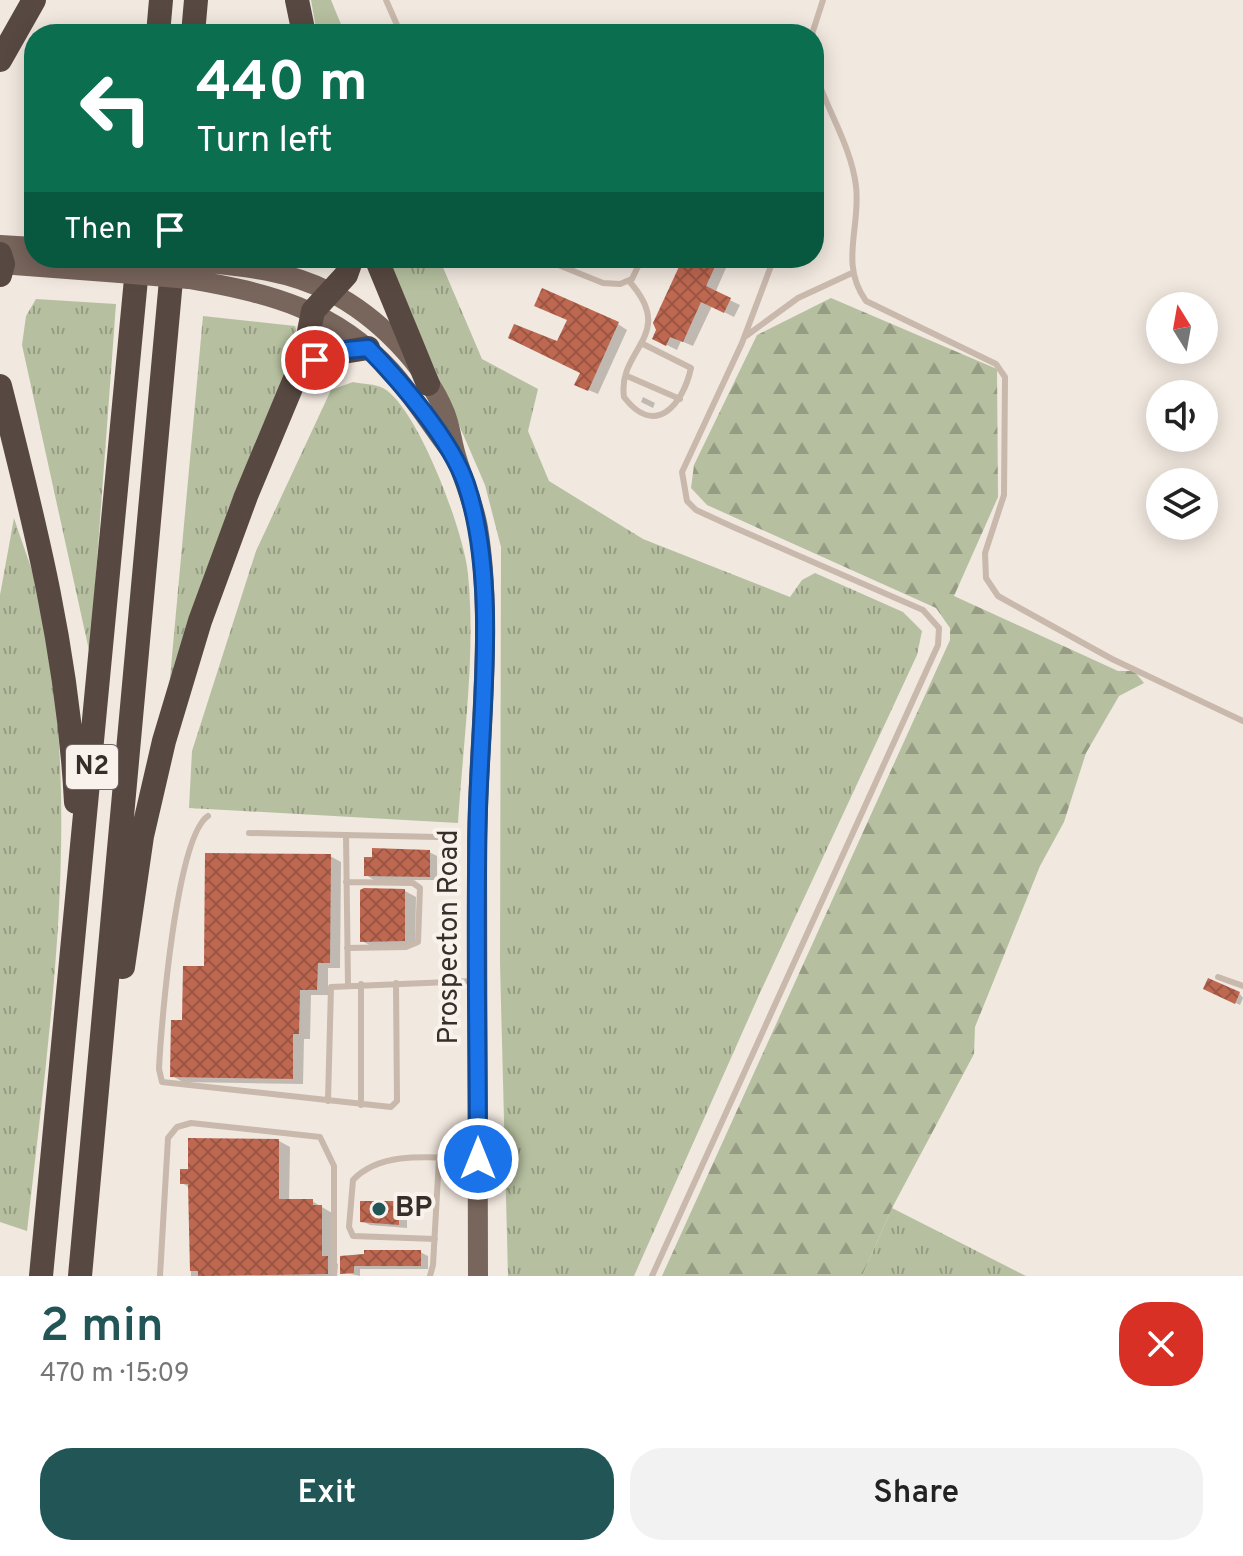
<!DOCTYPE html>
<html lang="en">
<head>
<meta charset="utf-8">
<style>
  :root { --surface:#fff; --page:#f2f2f2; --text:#222; --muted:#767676; --accent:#225556 }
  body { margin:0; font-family:Overpass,sans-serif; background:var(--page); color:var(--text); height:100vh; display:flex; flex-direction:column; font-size:30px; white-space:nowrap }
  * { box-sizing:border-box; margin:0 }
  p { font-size:26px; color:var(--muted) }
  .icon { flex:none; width:44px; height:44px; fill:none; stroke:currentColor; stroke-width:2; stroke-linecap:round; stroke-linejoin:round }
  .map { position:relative; height:1276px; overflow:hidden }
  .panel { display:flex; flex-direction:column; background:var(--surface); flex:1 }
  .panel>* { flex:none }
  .banner { position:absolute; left:24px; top:24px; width:800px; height:244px; border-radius:32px; box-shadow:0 4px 20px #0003; background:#0b6e4f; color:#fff; overflow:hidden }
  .needle { width:52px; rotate:349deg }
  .buttons { position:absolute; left:1146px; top:292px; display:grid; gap:16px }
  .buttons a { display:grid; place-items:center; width:72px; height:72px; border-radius:50%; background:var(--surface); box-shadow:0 4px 20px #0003; font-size:40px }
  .pin { position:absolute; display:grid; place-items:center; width:68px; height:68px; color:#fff; margin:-34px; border:4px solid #fff; border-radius:50%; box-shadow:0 2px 8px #0007 }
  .me { position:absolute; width:88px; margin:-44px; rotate:0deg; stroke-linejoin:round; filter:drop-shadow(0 0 6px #0008) }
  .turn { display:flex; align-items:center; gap:28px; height:168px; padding:0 40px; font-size:36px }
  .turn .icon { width:104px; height:104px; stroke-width:2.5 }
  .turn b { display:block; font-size:56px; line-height:68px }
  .then { display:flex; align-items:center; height:76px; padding:0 40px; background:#0003; gap:16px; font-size:30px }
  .round { display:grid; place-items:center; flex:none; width:84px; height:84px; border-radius:32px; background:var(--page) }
  .headline { display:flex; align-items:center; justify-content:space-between; height:136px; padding:0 40px }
  h1 { font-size:48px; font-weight:600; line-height:60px; color:var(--accent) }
  .primary-button { display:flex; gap:16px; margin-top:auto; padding:16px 40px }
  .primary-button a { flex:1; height:92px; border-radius:32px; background:var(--accent); color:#fff; font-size:32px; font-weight:600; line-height:92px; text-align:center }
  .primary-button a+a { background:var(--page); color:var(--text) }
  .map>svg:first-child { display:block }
  .grass { fill:url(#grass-tufts) }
  .forest { fill:url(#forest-firs) }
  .shadow { fill:#0003 }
  .building { fill:url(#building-cross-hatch) }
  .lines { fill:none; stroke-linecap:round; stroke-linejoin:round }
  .lane { stroke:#c9b8ac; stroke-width:6 }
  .primary { stroke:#78655c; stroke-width:20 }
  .highway { stroke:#584842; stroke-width:24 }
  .primary-bridge { stroke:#78655c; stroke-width:20 }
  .route-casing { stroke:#114b97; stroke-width:20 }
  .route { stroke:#1a73e8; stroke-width:14 }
  .poi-dot { fill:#225556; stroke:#f9f2ec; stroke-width:3 }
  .labels { text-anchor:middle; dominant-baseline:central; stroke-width:8; stroke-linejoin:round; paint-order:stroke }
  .shield { fill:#f9f2ec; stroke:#716964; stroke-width:2 }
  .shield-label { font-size:26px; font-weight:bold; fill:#372e2a }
  .street-label { font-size:28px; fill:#372e2a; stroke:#f9f2ec }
  .poi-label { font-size:28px; font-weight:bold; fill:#372e2a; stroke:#f9f2ec; text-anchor:start }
</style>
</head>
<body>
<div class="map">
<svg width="1243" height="1276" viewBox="0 0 1243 1276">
  <defs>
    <pattern id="grass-tufts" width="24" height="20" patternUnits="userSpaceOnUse" patternTransform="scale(2)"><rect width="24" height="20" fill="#b6c0a0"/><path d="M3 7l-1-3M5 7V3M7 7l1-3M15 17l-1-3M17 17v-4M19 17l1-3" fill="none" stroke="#959c83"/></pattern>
    <pattern id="forest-firs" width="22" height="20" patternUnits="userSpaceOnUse" patternTransform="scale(2)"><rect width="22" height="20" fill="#b6c0a0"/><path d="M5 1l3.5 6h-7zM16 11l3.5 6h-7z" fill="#959c83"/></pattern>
    <pattern id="building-cross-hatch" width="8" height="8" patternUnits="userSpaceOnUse" patternTransform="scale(2)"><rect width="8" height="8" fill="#be6851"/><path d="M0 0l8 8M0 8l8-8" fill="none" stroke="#9b5643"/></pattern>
  </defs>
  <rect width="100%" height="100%" fill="#f1e8df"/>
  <path class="grass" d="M311,0H331L345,34H317Z
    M387,258H439L482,359L538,389L528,431L549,481L643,539L790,597L802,580L815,573L903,612L922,631L917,655L759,995L634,1276H508L500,964L501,547L485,485Z
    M36,299L116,304L90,655L22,345L26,316Z
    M203,316L295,326L303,355L264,422L229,507L167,711Z
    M353,382C362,384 376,384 383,388C418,407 465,535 468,574C476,656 463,742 458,823L189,808L192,751L256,551L331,390Z
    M14,518C24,549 37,580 43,611C82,818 50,1024 27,1231L0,1222V595Z
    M892,1208L1026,1276H862Z"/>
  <path class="forest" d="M831,298L997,369L998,497L954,596L1118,671H1134L1144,683L1119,696L1086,753L1064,822L1040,866L975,1027L974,1054L892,1208L862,1276H662L950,640V628L936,608L707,505L691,488L694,465L757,335Z"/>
  <path class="shadow" d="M686,258H708L726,268L715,293L740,305L734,317L712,306L693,346L681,341L677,350L665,344Z
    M569,321L618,324L627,330L598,394L586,389L582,373L558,344Z
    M643,397L655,403L653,408L641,402Z
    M429,852L437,856V880H374L366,875Z
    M330,856L341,862L340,968H328V995H311L310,1039H304L303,1084L183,1082L172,1076L184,1022L206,969Z
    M405,891L416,897L415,946L373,947L362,941Z
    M1205,988L1239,993L1243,998L1240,1005Z
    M279,1141L290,1147L289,1201H312L332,1213V1261L338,1264L337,1276H191L190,1188L182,1183L190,1171Z
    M399,1203L407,1207V1228L370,1225L362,1221Z
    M420,1252L428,1256V1269H360V1276L342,1272L366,1256Z"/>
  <path class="building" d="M683,258H719L706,286L731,298L724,313L701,302L683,342L670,337L666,346L652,339L656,330L653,323Z
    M542,288L619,322L588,391L574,385L580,373L508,338L514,324L557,341L567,320L534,306Z
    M372,848L430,850V877L364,876V857H372Z
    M205,853L331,854L330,963H318L317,990H300L299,1034H293V1079L170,1077L171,1020H182L183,966H204Z
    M364,888L405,889V941L360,942V890Z
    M1208,978L1240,992L1235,1004L1203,989Z
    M188,1138L279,1139V1199H313V1205H322V1256H328V1274L198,1276V1271H190L188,1184H180V1169H188Z
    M360,1201H399V1225L360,1222Z
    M364,1250H421V1266H354V1273L340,1274V1256L364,1254Z"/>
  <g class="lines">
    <path class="lane" d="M386,0L401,34
      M812,34L823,0
      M814,69C826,109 851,145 856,186C861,227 839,264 866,301L996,364L1005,377L1004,495L985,553L986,578L998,596L1112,659L1243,721
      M541,258L603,283L620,284L632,279L642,258
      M629,281C678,336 617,348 624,397C655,438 683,405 691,368L641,343
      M746,336L798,298L852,273
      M627,376L680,399
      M208,816C176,837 161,1027 159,1069L162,1082L391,1107L397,1101L396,983
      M249,833L437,837
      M346,835L348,985
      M346,882L413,883L420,888L418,942L406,947L347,948
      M1218,977L1243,986
      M328,1101L331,987L473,981
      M361,1105V984
      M435,1239L353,1236L349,1227L353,1180C382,1149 437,1158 475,1159
      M160,1276L168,1138L177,1127L191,1123L320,1137L334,1166V1276
      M430,1276L433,1265L439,1158
      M652,1276L938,645L939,628L923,610L733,527L696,510L687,501L682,472L742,343L774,258"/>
    <path class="primary" d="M0,245L34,247
      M190,261C238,266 286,269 330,292C377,316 425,364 445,413C451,428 452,444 457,459C464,482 474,504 478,528C494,626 478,742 477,842C477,986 479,1131 478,1276
      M0,264L120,273
      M189,279C269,293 334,309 391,371C414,397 432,427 453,454"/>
    <path class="highway" d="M297,0L304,34
      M158,34L161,0
      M193,34L196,0
      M0,60L34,0
      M0,254L3,264L0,275
      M376,258L428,384
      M299,375L325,355L368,348
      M0,386C36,528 68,654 76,802
      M123,967L142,836L164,741L200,621L246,496L304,357L313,311L346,275L352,258
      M41,1276L138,258
      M80,1276L173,258"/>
    <path class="primary-bridge" d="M158,258L190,261
      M120,273L189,279"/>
  </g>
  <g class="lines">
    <g class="route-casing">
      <path id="route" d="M315,360L336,351L368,348C401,382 451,440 466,484C498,579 481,709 478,809C475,925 478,1042 478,1159"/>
    </g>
    <use href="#route" class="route"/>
  </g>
  <circle class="poi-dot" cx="379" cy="1209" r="8"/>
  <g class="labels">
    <rect class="shield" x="66" y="745" width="52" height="44" rx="6"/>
    <g class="shield-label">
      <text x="92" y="767">N2</text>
    </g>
    <g class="street-label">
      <text transform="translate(450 937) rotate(-90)">Prospecton Road</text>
    </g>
    <g class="poi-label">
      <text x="395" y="1209">BP</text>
    </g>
  </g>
</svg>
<div class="buttons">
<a><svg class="needle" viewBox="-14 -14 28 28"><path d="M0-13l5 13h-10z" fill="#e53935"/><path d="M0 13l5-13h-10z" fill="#767676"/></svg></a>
<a><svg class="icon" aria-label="sound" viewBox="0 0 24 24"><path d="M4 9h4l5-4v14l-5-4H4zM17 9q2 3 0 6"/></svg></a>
<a><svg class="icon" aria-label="layers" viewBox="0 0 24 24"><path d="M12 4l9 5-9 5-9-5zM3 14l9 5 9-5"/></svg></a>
</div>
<div class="pin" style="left:315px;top:360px;background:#d93025"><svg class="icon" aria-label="arrive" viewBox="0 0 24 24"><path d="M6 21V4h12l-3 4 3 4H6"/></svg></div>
<svg class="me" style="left:478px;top:1159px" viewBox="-20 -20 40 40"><circle r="17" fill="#1a73e8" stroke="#fff" stroke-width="3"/><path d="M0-11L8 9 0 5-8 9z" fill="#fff"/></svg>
<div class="banner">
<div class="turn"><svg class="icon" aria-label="left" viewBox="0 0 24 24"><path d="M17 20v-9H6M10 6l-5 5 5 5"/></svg><div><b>440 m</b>Turn left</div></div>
<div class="then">Then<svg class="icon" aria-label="arrive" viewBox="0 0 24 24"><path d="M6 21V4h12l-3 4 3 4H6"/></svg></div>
</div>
</div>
<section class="panel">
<div class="headline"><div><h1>2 min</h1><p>470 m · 15:09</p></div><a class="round" style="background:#d93025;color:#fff"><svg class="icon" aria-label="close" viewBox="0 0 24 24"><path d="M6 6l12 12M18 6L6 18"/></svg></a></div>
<div class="primary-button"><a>Exit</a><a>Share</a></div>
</section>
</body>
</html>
